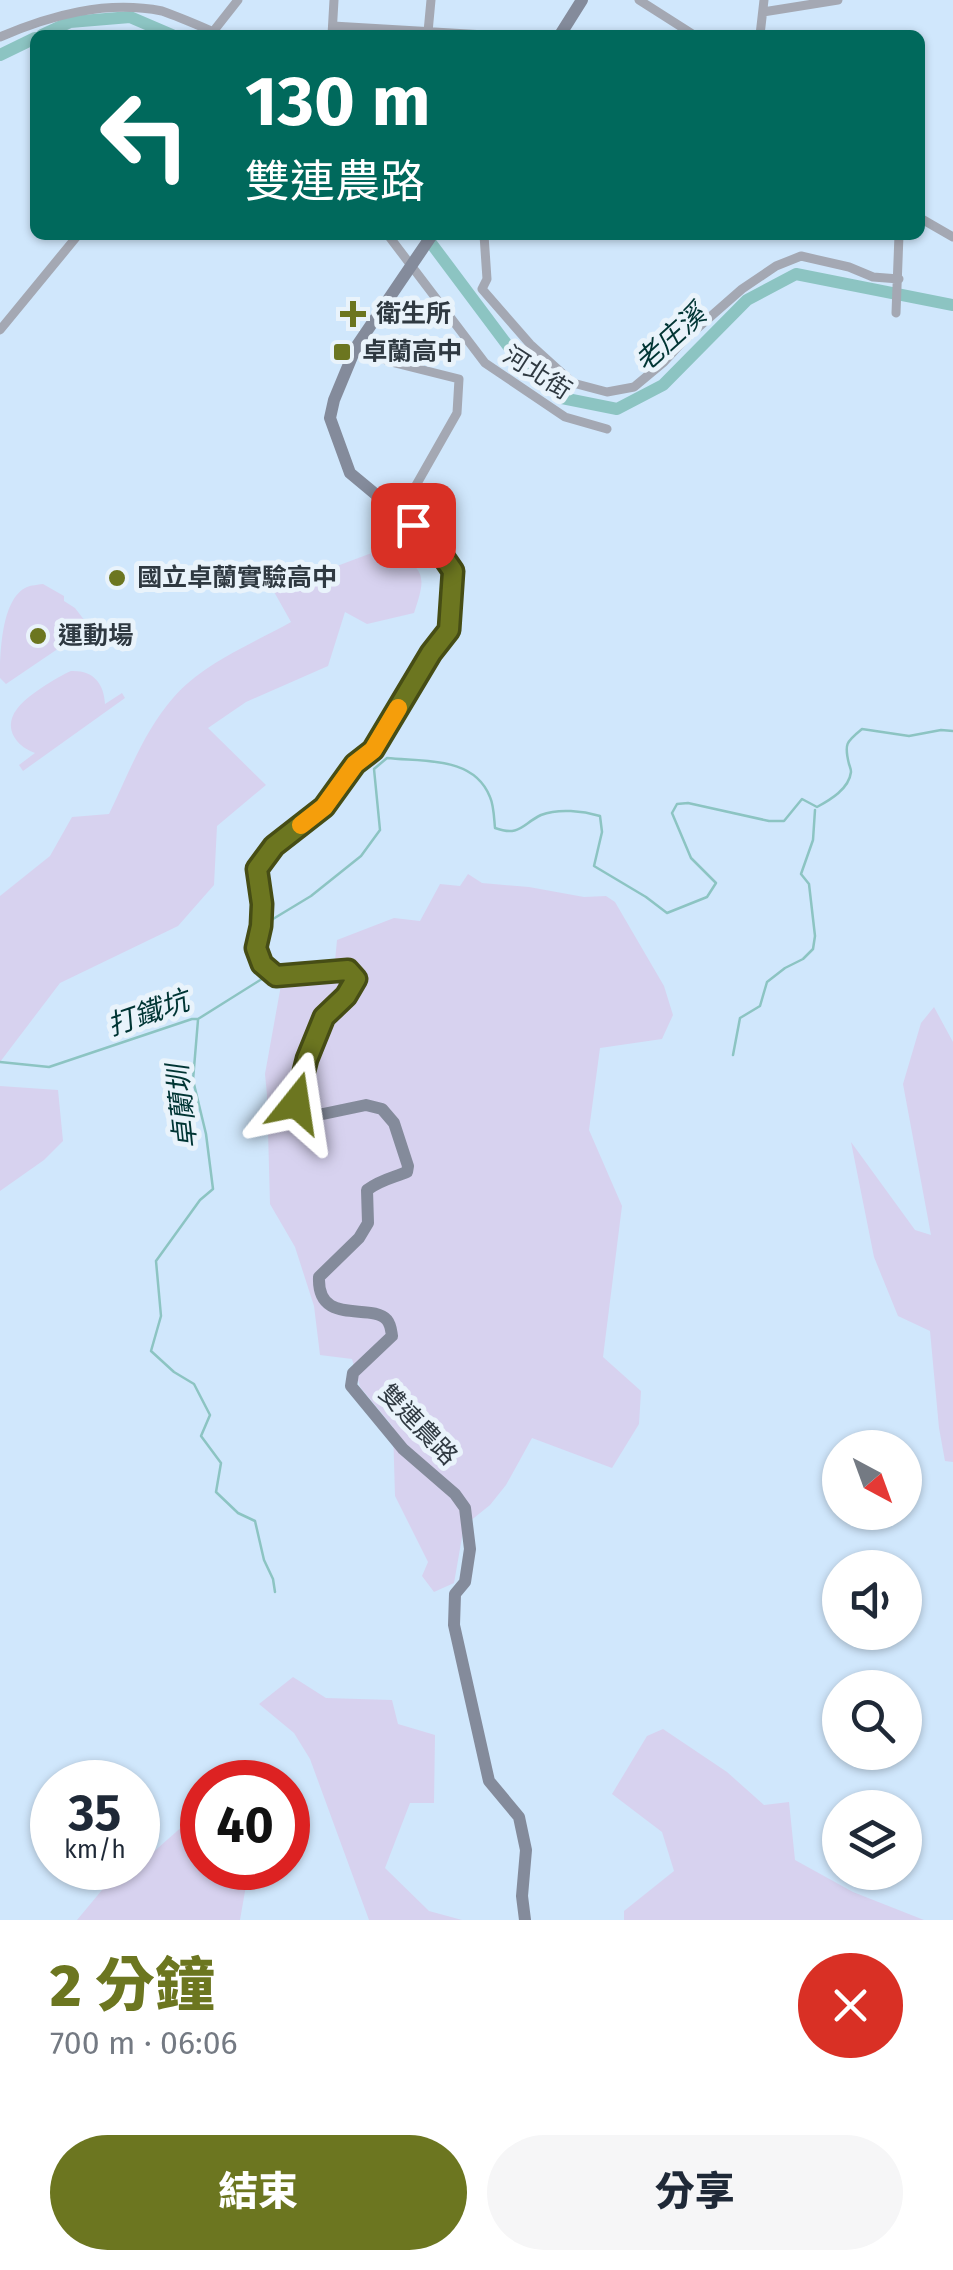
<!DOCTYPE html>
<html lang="zh-TW">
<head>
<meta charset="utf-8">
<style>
  :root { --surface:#fff; --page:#f6f6f7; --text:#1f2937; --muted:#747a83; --accent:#6c7620 }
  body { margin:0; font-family:"Fira Sans","Noto Sans TC",sans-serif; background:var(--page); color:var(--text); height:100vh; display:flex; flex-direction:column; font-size:38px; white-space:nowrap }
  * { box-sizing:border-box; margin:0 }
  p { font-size:32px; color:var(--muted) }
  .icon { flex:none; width:55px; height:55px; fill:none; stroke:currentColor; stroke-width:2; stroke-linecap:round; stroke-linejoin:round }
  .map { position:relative; height:1920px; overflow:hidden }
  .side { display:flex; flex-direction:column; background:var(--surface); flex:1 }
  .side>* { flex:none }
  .guide { position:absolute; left:30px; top:30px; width:895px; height:210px; border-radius:15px; box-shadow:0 2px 8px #0004; background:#00695c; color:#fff; overflow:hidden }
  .needle { width:65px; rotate:139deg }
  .tools { position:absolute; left:822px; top:1430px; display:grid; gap:20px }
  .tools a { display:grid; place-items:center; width:100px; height:100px; border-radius:50%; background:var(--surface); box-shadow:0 2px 8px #0004; font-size:50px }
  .speed { position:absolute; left:30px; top:1760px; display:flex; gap:20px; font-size:50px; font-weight:700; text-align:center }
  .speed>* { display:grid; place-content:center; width:130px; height:130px; border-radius:50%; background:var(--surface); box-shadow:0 2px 8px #0004; line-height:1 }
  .speed small { font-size:25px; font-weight:400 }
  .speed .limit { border:15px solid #d22; background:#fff; color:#111 }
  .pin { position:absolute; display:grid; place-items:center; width:85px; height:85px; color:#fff; margin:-42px; border-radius:20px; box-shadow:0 5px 15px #0006 }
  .me { position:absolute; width:110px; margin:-55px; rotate:15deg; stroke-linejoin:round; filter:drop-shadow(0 0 8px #0008) }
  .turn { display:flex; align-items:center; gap:35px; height:210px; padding:0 50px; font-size:45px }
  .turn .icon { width:130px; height:130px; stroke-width:2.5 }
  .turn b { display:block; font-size:70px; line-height:85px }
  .round { display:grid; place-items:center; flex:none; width:105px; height:105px; border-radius:52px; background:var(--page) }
  .overview { display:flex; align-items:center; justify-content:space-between; height:170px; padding:0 50px }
  h1 { font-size:60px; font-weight:800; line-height:75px; color:var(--accent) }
  .action { display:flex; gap:20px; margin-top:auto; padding:20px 50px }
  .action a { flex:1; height:115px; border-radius:60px; background:var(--accent); color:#fff; font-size:40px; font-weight:800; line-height:115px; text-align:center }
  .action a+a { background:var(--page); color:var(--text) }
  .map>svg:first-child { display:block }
  .green { fill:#d7d2ef }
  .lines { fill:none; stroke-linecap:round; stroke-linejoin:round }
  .stream { stroke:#8cc4c2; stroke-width:2.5 }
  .river { stroke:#8cc4c2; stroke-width:12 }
  .street { stroke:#a4a8b3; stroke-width:9 }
  .secondary { stroke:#848b9b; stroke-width:12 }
  .route-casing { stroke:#464d15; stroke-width:25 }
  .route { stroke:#6c7620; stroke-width:18 }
  .slow { stroke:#f59e0b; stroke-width:18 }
  .poi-dot { fill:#6c7620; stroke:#e9f3fb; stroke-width:4 }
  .labels { text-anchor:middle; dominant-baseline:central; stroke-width:10; stroke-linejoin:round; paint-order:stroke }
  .poi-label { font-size:25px; font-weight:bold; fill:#2f3941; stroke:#e9f3fb; text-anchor:start }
  .street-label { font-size:25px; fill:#2f3941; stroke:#e9f3fb }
  .water-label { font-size:28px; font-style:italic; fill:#003534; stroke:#e9f3fb }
</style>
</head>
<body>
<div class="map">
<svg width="953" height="1920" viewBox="0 0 953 1920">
  <rect width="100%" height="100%" fill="#d0e7fc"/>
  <path class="green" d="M393,545C423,574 428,571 414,613L367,624L345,612L328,666L246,702L208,728L266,785L217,826L214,885L178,926L60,983L0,1062V896L50,856L72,817L109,814C128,775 144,731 173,698C203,663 252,644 291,622L273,590Z
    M43,584L64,596V601L75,608L88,625L65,644L6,684L0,678C0,655 1,598 27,587C32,585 37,585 43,584Z
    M71,671C93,670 104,683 105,704L122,693L125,698L23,771L19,765L35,753C17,747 2,728 17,709C25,697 57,677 71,671Z
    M468,874L482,883L529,887L584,897L606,896L615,902L664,986L673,1015L662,1039L600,1048L589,1130L622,1206L603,1357L641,1391L639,1424L612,1468L532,1438L506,1485L490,1505L464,1526L454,1583L434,1592L422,1576L428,1562L395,1496L393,1427L360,1387L352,1359L320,1355L314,1306L295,1247L270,1204L267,1095L265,1074L281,985H308L335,961L337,940L394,918L420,921L440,884L460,886Z
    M934,1007L953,1042V1462L945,1461L939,1428L930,1331L898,1316L874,1257L851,1142L915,1230L931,1235L903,1084L921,1023Z
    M0,1086L58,1090L63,1141L44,1160L0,1191Z
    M293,1677L326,1698L392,1700L398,1724L435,1735L434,1803H410L385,1868L429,1911L462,1920H369L310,1759L294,1733L259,1704Z
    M663,1729L727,1772L764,1805L789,1802L795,1860L853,1892L924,1920H624V1911L674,1871L662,1832L612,1794L647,1736Z
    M202,1809V1868H249L240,1920H77L117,1872L126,1868H138V1861L150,1855Z"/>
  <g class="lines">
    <path class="stream" d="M266,956L268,922L311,896L361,856L380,830L374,769L387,758C424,762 474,756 490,797C494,806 494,818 495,828C520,837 522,824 541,815C559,808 583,811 600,816L602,832L594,866L646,897L667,913L707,897L716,883L691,858L672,813L677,804L688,803L769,821H784L802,799L817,807C830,800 849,789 851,772C851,769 850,767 849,764C844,744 846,742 862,729L909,736L941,730L953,731
      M198,1020L193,1080L206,1134L213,1189L200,1200L156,1261L161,1316L151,1351L174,1372L194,1384L210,1415L201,1436L221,1463L216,1492L238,1513L255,1521L264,1560L273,1579L275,1592
      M733,1055L740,1018L760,1006L767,982L785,968L803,959L813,949L815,936L809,884L801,874L813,840L815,810
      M0,1062L49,1067L192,1019H198L265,977V974"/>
    <path class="river" d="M42,35L70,22L130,17L172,35
      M0,55L35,38
      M425,235L508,346L562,398L617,409L663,385L747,300L796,274L953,305"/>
    <path class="street" d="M639,0L694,35
      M763,12L838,0
      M333,26L485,35
      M428,32L431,0
      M212,33L238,0
      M332,35L334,0
      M760,35L764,0
      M0,37C51,15 106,0 162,11C182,18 202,27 221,35
      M920,218L953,237
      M388,235L485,363L565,417L607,429
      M484,235L487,279L482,289L530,344L573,383L607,392L634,387L664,362L685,339L742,289L776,266L801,256L849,267L873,277L899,279
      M896,313L899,235
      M0,330L78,235
      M356,347L391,362L459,379L457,413L415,487L393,509"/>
    <path class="secondary" d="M560,35L582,0
      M432,235L356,347L334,400L330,418L350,473L433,542L453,571L449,630L431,653L373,750L355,764L324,807L273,846L257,869L262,904L261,927L256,948L262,964L276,976L349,970L356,979L346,996L325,1017L307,1059L296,1103L301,1114H323L366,1105L382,1109L394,1123L408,1166L407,1172C392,1178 380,1180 367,1190L368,1223L359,1238L319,1277C317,1327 371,1302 387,1320C391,1325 391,1330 392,1336L353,1373L351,1386L403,1449L455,1494L465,1508L470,1549L465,1582L455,1594L454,1625L489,1781L519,1817L526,1850L522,1896L525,1920"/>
  </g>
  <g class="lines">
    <g class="route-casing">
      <path id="route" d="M296,1103L307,1059L324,1017L346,996L356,979L348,970L276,976L262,964L256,948L261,926L262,904L257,869L274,846L324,807L355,764L373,750L431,653L449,630L453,571L433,542L413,525"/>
    </g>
    <use href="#route" class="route"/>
    <path class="slow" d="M301,825L324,807L355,764L373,750L398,708"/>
  </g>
  <g class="poi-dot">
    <path d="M348 299h10v10h10v10h-10v10h-10v-10h-10v-10h10z"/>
    <rect x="332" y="342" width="20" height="20" rx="5"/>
    <circle cx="117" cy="578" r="10"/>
    <circle cx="38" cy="636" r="10"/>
  </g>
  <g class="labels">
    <g class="poi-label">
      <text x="376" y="314">衛生所</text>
      <text x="362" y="352">卓蘭高中</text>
      <text x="137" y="578">國立卓蘭實驗高中</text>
      <text x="58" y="636">運動場</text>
    </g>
    <g class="street-label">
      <text transform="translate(537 373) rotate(33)">河北街</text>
      <text transform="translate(418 1425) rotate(46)">雙連農路</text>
    </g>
    <g class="water-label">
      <text transform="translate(670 338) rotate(-42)">老庄溪</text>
      <text transform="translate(148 1013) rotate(-19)">打鐵坑</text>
      <text transform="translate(182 1107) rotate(-96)">卓蘭圳</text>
    </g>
  </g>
</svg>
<div class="tools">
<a><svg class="needle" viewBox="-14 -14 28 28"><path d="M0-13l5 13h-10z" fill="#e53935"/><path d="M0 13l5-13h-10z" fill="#747a83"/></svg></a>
<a><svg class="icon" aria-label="sound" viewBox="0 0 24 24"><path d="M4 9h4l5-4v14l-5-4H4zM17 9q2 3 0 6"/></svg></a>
<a><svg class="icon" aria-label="search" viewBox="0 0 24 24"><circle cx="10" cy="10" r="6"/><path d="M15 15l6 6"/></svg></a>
<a><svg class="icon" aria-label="layers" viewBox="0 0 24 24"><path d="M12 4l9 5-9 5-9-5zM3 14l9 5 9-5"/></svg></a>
</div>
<div class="speed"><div>35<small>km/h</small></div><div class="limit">40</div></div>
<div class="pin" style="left:413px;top:525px;background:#d93025"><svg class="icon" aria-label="arrive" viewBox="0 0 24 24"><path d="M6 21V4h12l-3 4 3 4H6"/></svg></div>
<svg class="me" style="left:296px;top:1103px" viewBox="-20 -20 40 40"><path d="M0-17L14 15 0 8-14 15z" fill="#6c7620" stroke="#fff" stroke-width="4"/></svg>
<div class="guide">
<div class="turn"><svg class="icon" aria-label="left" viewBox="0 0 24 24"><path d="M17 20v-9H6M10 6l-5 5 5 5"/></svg><div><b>130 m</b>雙連農路</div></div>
</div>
</div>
<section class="side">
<div class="overview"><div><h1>2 分鐘</h1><p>700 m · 06:06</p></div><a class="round" style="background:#d93025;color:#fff"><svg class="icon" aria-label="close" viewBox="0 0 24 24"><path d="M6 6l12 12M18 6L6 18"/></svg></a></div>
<div class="action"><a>結束</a><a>分享</a></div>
</section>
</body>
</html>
